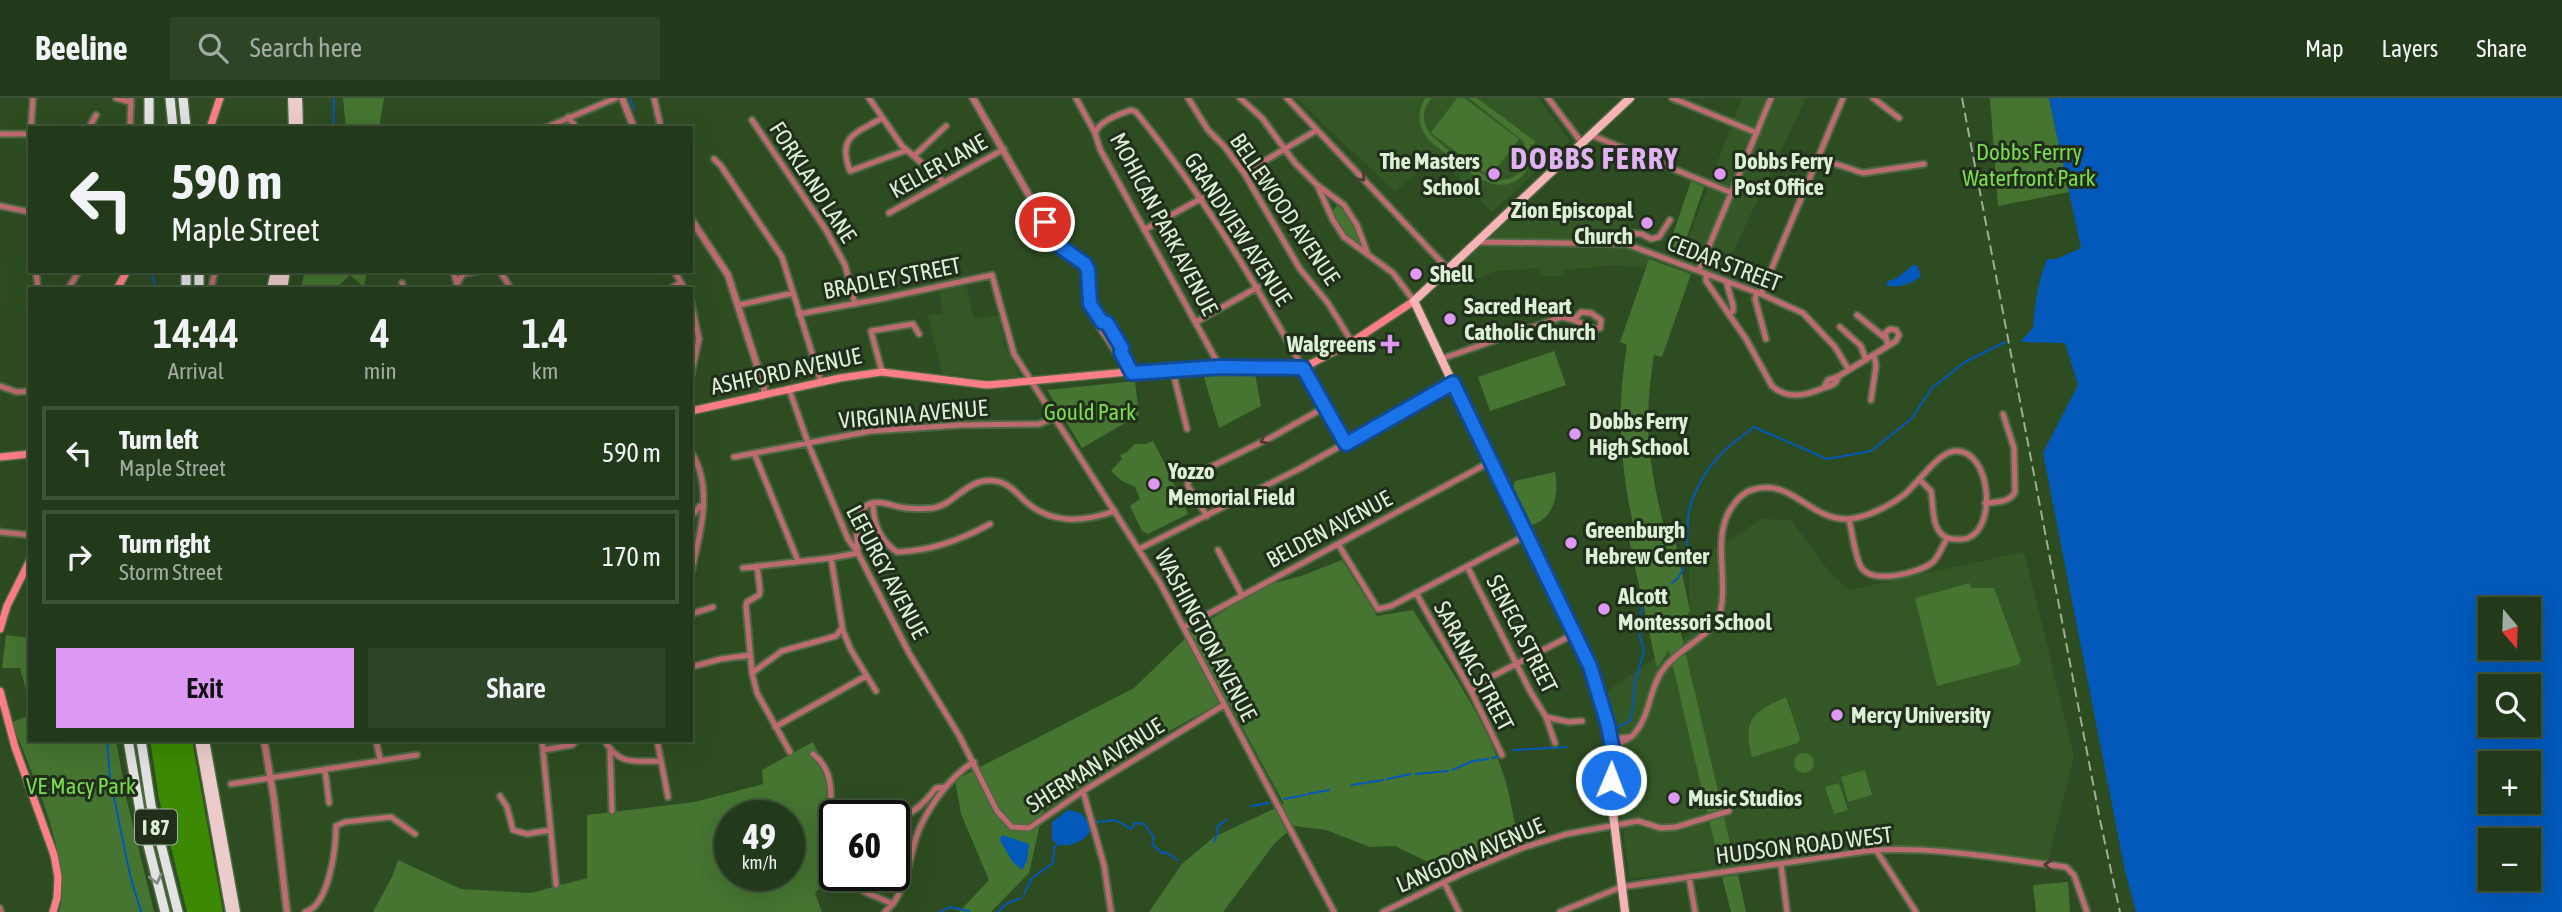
<!DOCTYPE html>
<html lang="en">
<head>
<meta charset="utf-8">
<style>
  :root { --surface:#22391a; --page:#2e4427; --text:#f1f3f6; --muted:#a2aca2; --line:#3f5339; --accent:#dd99f4 }
  body { margin:0; font-family:"Asap Condensed",sans-serif; background:var(--page); color:var(--text); height:100vh; display:flex; flex-direction:column; font-size:26px; white-space:nowrap }
  * { box-sizing:border-box; margin:0 }
  p { font-size:23px; color:var(--muted) }
  .icon { flex:none; width:38px; height:38px; fill:none; stroke:currentColor; stroke-width:2; stroke-linecap:round; stroke-linejoin:round }
  .map { position:relative; flex:1; overflow:hidden }
  .sheet { position:absolute; left:28px; top:189px; width:665px; height:455px; display:flex; flex-direction:column; background:var(--surface); border-radius:0px; box-shadow:0 7px 28px #0002,0 0 0 2px var(--line) }
  .sheet>* { flex:none }
  .guide { position:absolute; left:28px; top:28px; width:665px; height:147px; border-radius:0px; box-shadow:0 7px 28px #0002,0 0 0 2px var(--line); background:#22391a; color:var(--text); overflow:hidden }
  .needle { width:46px; rotate:161deg }
  .fabs { position:absolute; left:2478px; top:499px; display:grid; gap:14px }
  .fabs a { display:grid; place-items:center; width:63px; height:63px; border-radius:0px; background:var(--surface); box-shadow:0 7px 28px #0002,0 0 0 2px var(--line); font-size:35px }
  .speed { position:absolute; left:714px; top:702px; display:flex; gap:14px; font-size:35px; font-weight:700; text-align:center }
  .speed>* { display:grid; place-content:center; width:91px; height:91px; border-radius:50%; background:var(--surface); box-shadow:0 7px 28px #0002,0 0 0 2px var(--line); line-height:1 }
  .speed small { font-size:18px; font-weight:400 }
  .speed .limit { border:4px solid #111; border-radius:10px; background:#fff; color:#111 }
  .pin { position:absolute; display:grid; place-items:center; width:60px; height:60px; color:#fff; margin:-30px; border:4px solid #fff; border-radius:50%; box-shadow:0 2px 7px #0007 }
  .me { position:absolute; width:77px; margin:-38px; rotate:1deg; stroke-linejoin:round; filter:drop-shadow(0 0 5px #0008) }
  .turn { display:flex; align-items:center; gap:24px; height:147px; padding:0 28px; font-size:32px }
  .turn .icon { width:91px; height:91px; stroke-width:2.5 }
  .turn b { display:block; font-size:49px; line-height:60px }
  .eta { display:flex; justify-content:space-evenly; align-items:center; height:119px; text-align:center }
  .eta b { font-size:42px; font-weight:600; line-height:49px }
  .primary-button { display:flex; gap:14px; margin-top:auto; padding:14px 28px }
  .primary-button a { flex:1; height:80px; border-radius:0px; background:var(--accent); color:#111; font-size:28px; font-weight:600; line-height:80px; text-align:center }
  .primary-button a+a { background:var(--page); color:var(--text) }
  ul { padding:0; list-style:none }
  li { display:flex; align-items:center; gap:21px; height:94px; margin:0 14px 10px; padding:0 14px; border:4px solid var(--line); border-radius:0px }
  li div { flex:1 }
  li b { display:block; font-size:26px }
  li em { font-style:normal }
  header { display:flex; align-items:center; gap:42px; box-sizing:border-box; height:98px; padding:0 35px; background:var(--surface); border-bottom:2px solid var(--line) }
  header strong { font-size:33px }
  nav { display:flex; gap:38px; margin-inline-start:auto; font-size:24px }
  .search { width:490px; height:63px; background:var(--page); display:flex; align-items:center; gap:18px; box-sizing:border-box; padding:0 24px; border-radius:0px; color:var(--muted); font-size:26px }
  .map>svg:first-child { display:block }
  .built { fill:#345726 }
  .green { fill:#457531; fill-rule:evenodd }
  .forest { fill:#3c8a03 }
  .water { fill:#0259ba; fill-rule:evenodd }
  .lines { fill:none; stroke-linecap:round; stroke-linejoin:round }
  .stream { stroke:#0259ba; stroke-width:2 }
  .minor-casing { stroke:#4e6942; stroke-width:9 }
  .tertiary-casing { stroke:#4e6942; stroke-width:10 }
  .secondary-casing { stroke:#4e6942; stroke-width:10 }
  .primary-casing { stroke:#4e6942; stroke-width:11 }
  .trunk-casing { stroke:#4e6942; stroke-width:11 }
  .motorway-casing { stroke:#4e6942; stroke-width:12 }
  .minor { stroke:#bc6b70; stroke-width:5 }
  .tertiary { stroke:#bc6b70; stroke-width:6 }
  .secondary { stroke:#ff7e87; stroke-width:7 }
  .primary { stroke:#f7b4b6; stroke-width:8 }
  .trunk { stroke:#eccbcc; stroke-width:8 }
  .motorway { stroke:#e2e2e2; stroke-width:9 }
  .rail { stroke:#9ab091; stroke-width:2; stroke-dasharray:10 5; stroke-linecap:butt }
  .oneway { stroke:#473d30 }
  .oneway2 { stroke:#81887e }
  .route-casing { stroke:#114b97; stroke-width:18 }
  .route { stroke:#1a73e8; stroke-width:12 }
  .poi-dot { fill:#dd99f4; stroke:#202e1b; stroke-width:2.5 }
  .labels { text-anchor:middle; dominant-baseline:central; stroke-width:6; stroke-linejoin:round; paint-order:stroke }
  .shield { fill:#202e1b; stroke:#a4b59e; stroke-width:2 }
  .shield-label { font-size:21px; font-weight:bold; fill:#ddefd6 }
  .park-label { font-size:23px; fill:#7cdc4e; stroke:#202e1b }
  .poi-label { font-size:23px; font-weight:bold; fill:#ddefd6; stroke:#202e1b; text-anchor:start }
  .street-label { font-size:23px; fill:#ddefd6; stroke:#202e1b }
  .district-label { font-size:30px; font-weight:bold; letter-spacing:2px; fill:#e1b2f1; stroke:#202e1b }
</style>
</head>
<body>
<header>
<strong>Beeline</strong>
<div class="search"><svg class="icon" aria-label="search" viewBox="0 0 24 24"><circle cx="10" cy="10" r="6"/><path d="M15 15l6 6"/></svg>Search here</div>
<nav><a>Map</a><a>Layers</a><a>Share</a></nav>
</header>
<div class="map">
<svg width="2562" height="814" viewBox="0 0 2562 814">
  <rect width="100%" height="100%" fill="#2e4c22"/>
  <path class="built" d="M1296,0H1539L1570,43L1492,114L1436,57L1395,94Z
    M1742,0H1806L1722,177L1680,162Z
    M1519,113L1533,122L1626,121L1624,140L1656,152L1650,170L1614,167L1564,172L1563,178H1540V170L1495,173L1459,189L1451,173Z
    M966,187L974,221L998,217L1004,244L1020,279L994,281L942,276L928,218L943,215L939,194Z
    M1762,421L1791,422L1831,476L1849,492L2024,454L2074,657L2048,764L1905,751H1864L1629,781L1620,705L1619,664L1606,594L1690,536L1689,468Z"/>
  <path class="green" d="M343,0H384L379,30H346Z
    M1425,0H1432C1420,13 1422,27 1433,39C1453,55 1495,98 1519,75C1528,66 1527,55 1523,43L1469,0H1477L1536,44L1533,47L1530,46C1532,57 1531,68 1523,77C1495,107 1453,60 1430,43C1418,29 1416,16 1425,0Z
    M1457,0H1464L1519,41L1490,79L1431,35Z
    M1990,0H2049L2069,94L1998,108Z
    M1691,83L1704,89L1680,159L1667,154Z
    M1337,107C1350,113 1357,132 1361,145C1347,140 1338,126 1333,113Z
    M1649,161L1691,176L1662,259L1654,257C1643,325 1648,362 1664,429L1672,428L1690,513L1680,531L1735,766L1720,768L1669,552L1657,570L1628,437L1635,435C1620,367 1616,316 1627,247L1620,244Z
    M305,173H367L364,189L350,177L335,191H297L301,189Z
    M1554,253L1566,287L1490,313L1478,279Z
    M1219,275L1255,276L1261,308L1219,330L1203,276Z
    M1135,283L1139,317L1082,350L1047,292Z
    M1153,343L1164,364L1171,372L1169,375L1188,416L1148,436L1142,433L1130,408L1140,401L1135,389L1122,383L1111,373L1122,361L1120,357L1127,354L1135,346H1146Z
    M1555,374C1559,395 1555,420 1532,427L1513,388L1515,383Z
    M1342,462L1377,518L1413,512C1446,565 1484,618 1504,678C1511,700 1514,724 1519,747L1449,774L1395,748L1370,749L1326,732L1294,728L1274,746L1223,814H1149L1182,766L1214,739L1284,706L1227,601L1164,636L1043,713L1029,775L991,814H959L989,782L961,716L955,682L1134,590L1194,532L1241,502L1271,486L1301,478Z
    M1970,485L1971,490H1994L2021,563L2017,567L1937,588L1915,500Z
    M6,537L30,540V606L20,570H2Z
    M1786,599L1800,640L1798,645L1752,659C1742,621 1753,614 1786,599Z
    M30,617V642H116L126,699L154,814H59C74,763 30,673 12,624Z
    M813,644L827,673L831,689L829,729L835,775L815,795L822,814H373L392,779L398,762L461,791L531,795L587,780V717L695,704L763,686L762,672ZM730,718H789V777H730Z
    M1794 665a10 10 0 1 1 20 0a10 10 0 1 1-20 0Z
    M1865,672L1872,697L1848,704L1841,679Z
    M1839,685L1848,712L1834,716L1825,689Z
    M1738,777L1746,814H1731L1722,779Z
    M2068,784L2070,814H2036L2033,787Z"/>
  <path class="forest" d="M150,642H192L223,814H187L159,701Z"/>
  <path class="water" d="M2049,0H2562V814H2136L2125,773L2043,355L2078,287L2065,245L2020,244L2033,230C2035,205 2038,183 2047,161H2056L2081,150ZM2490,511H2529V550H2490ZM2490,588H2529V626H2490ZM2490,665H2529V704H2490ZM2529,742V780H2490V742Z
    M1913,167H1917L1921,178C1912,186 1897,191 1886,187L1888,183L1897,180Z
    M1068,712L1081,715L1088,724L1090,734C1082,745 1064,753 1052,742V724Z
    M1002,737L1029,746L1027,763L1022,772L1012,763L1000,742Z"/>
  <g class="lines">
    <path class="stream" d="M630,0L634,11
      M333,30L334,0
      M151,173L156,191
      M1672,485C1691,473 1686,438 1688,419C1689,408 1696,392 1701,383C1715,357 1732,346 1754,329L1827,361L1871,353L1911,321L1932,290L1965,264L2005,244
      M1617,630L1631,622L1635,584L1644,552L1638,532L1644,498
      M107,642L110,680L130,777L141,814
      M1513,652L1566,649
      M1492,660L1498,659
      M1452,672L1473,663L1488,661
      M1416,676L1448,673
      M1387,681L1411,676
      M1352,687L1383,682
      M1308,696L1329,692
      M1284,701L1305,697
      M1251,708L1269,705
      M1097,724L1116,722L1131,731L1135,725L1144,726L1154,739L1152,746L1162,755L1165,754L1178,762
      M1214,744L1218,734L1217,729L1226,722
      M1024,796L1032,780L1053,765L1054,750L1058,746
      M940,814L949,809L969,813
      M998,814L1006,806L1021,800"/>
    <g class="minor-casing">
      <path id="minor" d="M116,0L130,4
        M654,0L661,30
        M869,0L902,48L944,84
        M1076,0L1095,35L1100,51L1220,269
        M1188,0L1208,32L1224,48L1244,75L1300,171L1328,205L1352,244
        M1240,0L1262,20L1295,65L1316,86L1344,107L1357,127L1367,154
        M1287,0L1447,170
        M1548,0L1582,45
        M1672,0L1757,35
        M1873,0L1899,20
        M568,19L577,30
        M882,20C855,36 837,38 850,73L907,52
        M752,22L826,132L845,167L855,206
        M31,30L33,0
        M89,30L96,17
        M130,30L131,0
        M545,30L616,0
        M1095,35C1101,22 1118,17 1131,12L1136,14C1220,117 1281,232 1346,346
        M0,36H30
        M1591,37L1732,95
        M914,58L946,28
        M1818,60L1863,75L1924,66
        M714,61L721,68L782,159L821,284
        M1244,75L1317,32
        M1318,89L1333,122L1344,139L1393,175L1414,203
        M0,108L30,114
        M889,115L1004,51
        M1144,132L1202,100
        M1478,144L1626,146L1761,196L1803,215L1835,249L1849,272
        M1626,146L1628,135L1642,136L1651,141L1659,139L1670,122
        M1699,172L1771,0
        M36,173L38,191
        M453,173L457,186
        M500,173L511,191
        M674,173L685,191
        M1706,175V183L1746,241L1772,288C1787,301 1804,298 1821,291C1830,287 1835,289 1839,278L1896,243L1899,237L1896,232L1890,231L1885,235L1888,248
        M1726,183L1733,207V213L1729,216
        M402,185L404,191
        M68,191L79,173
        M211,191L215,173
        M454,191L463,176L476,173
        M670,191L681,184
        M1757,194L1755,201L1766,241
        M1761,196L1843,0
        M691,204L699,241L691,278
        M739,207L793,195
        M1581,214L1591,215L1601,222L1600,230L1594,231L1574,222Z
        M799,216L880,201L992,177L1014,256L1160,485L1334,814
        M1857,217L1884,239
        M1196,224L1258,189
        M1840,229L1861,248L1866,262
        M1441,261L1562,219L1574,222
        M1172,270L1187,331
        M882,274L871,233L913,226L919,236
        M0,288L17,294L30,293
        M1824,289L1828,282L1839,278
        M789,291L808,345L848,441L858,455L909,555L960,639L997,713L1012,729L1029,730L1083,693L1224,607
        M1871,302L1876,268L1874,257
        M691,354C714,388 700,438 691,475
        M755,357L798,463
        M734,359L871,333L960,327L1039,326L1054,320
        M873,405C873,425 880,442 897,454C930,453 961,442 990,426
        M1985,405C1996,404 2009,405 2015,394L2014,350L2003,316
        M1207,418L1188,388V380L1270,340L1325,309
        M691,419L700,408
        M1849,421C1852,434 1855,458 1861,469C1872,487 1920,475 1933,464C1939,458 1943,447 1947,440
        M0,434L30,437
        M1338,446L1378,511L1391,508L1525,438
        M1139,451L1299,371L1453,285
        M1218,452L1242,497
        M831,460L843,533L851,552L876,593
        M757,468L760,492L759,497L747,504L746,508L752,575L757,595L790,654
        M1467,468L1530,593L1546,619L1555,645
        M743,470L831,460L858,455C857,440 853,421 865,409C875,399 894,409 906,410C915,411 924,411 933,410C955,407 967,379 995,383C1007,384 1016,394 1025,403C1052,427 1083,424 1115,413
        M1416,495L1471,593L1502,657
        M691,516L713,509
        M1184,529L1490,364
        M691,569L721,561L750,557
        M752,575L782,553L836,538L842,530
        M1471,593L1489,580L1574,536
        M1546,619L1569,624L1582,623
        M775,629L866,578
        M1610,641L1631,639
        M376,642L380,661
        M542,642L556,787
        M604,642C620,668 633,663 661,663
        M657,642L668,699
        M1612,649C1619,645 1629,642 1634,636C1651,617 1649,588 1665,569C1680,550 1707,540 1719,519C1721,515 1721,508 1722,504C1726,471 1712,434 1734,406C1739,399 1746,393 1755,391C1791,381 1811,422 1847,421C1866,420 1890,408 1905,396C1919,384 1939,353 1956,353C1991,353 1997,429 1968,440C1963,442 1958,441 1952,441C1930,438 1934,408 1931,393L1920,382
        M543,652L572,647L578,642
        M610,652L612,713
        M813,656C848,683 818,732 835,766
        M325,671L329,705
        M231,686L417,657
        M1083,693L1104,767L1111,814
        M500,698L507,709L513,732L527,736L550,732
        M863,715C903,721 910,722 936,690L945,689
        M1876,752L1916,814
        M1781,766L1787,814
        M844,777L865,794L893,806
        M1689,779L1695,814
        M1444,784L1459,814
        M0,810L1,814
        M305,814C329,808 336,750 336,728L345,724L391,719L415,736
        M885,814C906,796 908,766 916,740C924,715 950,677 974,664
        M1383,814L1467,773L1522,750L1567,736L1638,723L1661,730L1676,729L1729,713
        M1560,814L1621,789L1866,753C1928,747 2003,761 2066,769L2074,777L2087,814"/>
    </g>
    <g class="tertiary-casing">
      <path id="tertiary" d="M622,0L634,30
        M973,0L1054,141L1062,150L1085,166L1088,172L1090,206L1102,224H1107L1122,250L1121,254L1132,275
        M691,121L728,177L764,289V296
        M1102,224L1100,229L1116,253L1121,254
        M264,642L274,701L287,814"/>
    </g>
    <g class="secondary-casing">
      <path id="secondary" d="M210,30L220,0
        M117,191L127,173
        M691,313L840,280L882,274L987,287L1172,270H1303L1352,244L1414,203
        M0,359L30,356
        M0,531L7,508L30,462
        M0,593L15,649L54,757L58,779L57,800L53,814"/>
    </g>
    <g class="primary-casing">
      <path id="primary" d="M1625,814L1610,691L1612,649L1597,588L1577,541L1525,438L1414,203L1630,0"/>
    </g>
    <g class="trunk-casing">
      <path id="trunk" d="M292,0L293,30
        M298,0L299,30
        M271,191L275,173
        M277,191L280,176
        M283,191L286,173
        M199,642L230,814
        M205,642L236,814"/>
    </g>
    <g class="motorway-casing">
      <path id="motorway" d="M170,0L173,30
        M183,0L186,30
        M149,30V0
        M186,191V173
        M199,191V173
        M128,642L141,719L165,814
        M141,642L151,707L178,814"/>
    </g>
    <use href="#minor" class="minor"/>
    <use href="#tertiary" class="tertiary"/>
    <use href="#secondary" class="secondary"/>
    <use href="#primary" class="primary"/>
    <use href="#trunk" class="trunk"/>
    <use href="#motorway" class="motorway"/>
    <path class="rail" d="M1962,0L2100,722L2120,814"/>
  </g>
  <defs><path id="oneway-chevron" d="M-2-3.5L2.5 0L-2 3.5" fill="none" stroke-width="1.6" stroke-linecap="round" stroke-linejoin="round" transform="scale(1.75)"/></defs>
  <g class="oneway">
    <use href="#oneway-chevron" transform="translate(1361 79) rotate(47)"/>
    <use href="#oneway-chevron" transform="translate(1265 342) rotate(153)"/>
    <use href="#oneway-chevron" transform="translate(2049 767) rotate(-173)"/>
  </g>
  <use class="oneway2" href="#oneway-chevron" transform="translate(156 781) rotate(76)"/>
  <g class="lines">
    <g class="route-casing">
      <path id="route" d="M1045,124L1062,150L1085,166L1088,172L1090,206L1102,224L1107,225L1122,250L1121,254L1132,275L1220,269L1303,270L1346,346L1453,285L1590,568L1608,627L1612,649L1611,682"/>
    </g>
    <use href="#route" class="route"/>
  </g>
  <g class="poi-dot">
    <circle cx="1494" cy="76" r="7"/>
    <circle cx="1720" cy="76" r="7"/>
    <circle cx="1647" cy="125" r="7"/>
    <circle cx="1416" cy="176" r="7"/>
    <circle cx="1450" cy="221" r="7"/>
    <path d="M1386.5 235.5h7v7h7v7h-7v7h-7v-7h-7v-7h7z"/>
    <circle cx="1575" cy="336" r="7"/>
    <circle cx="1154" cy="386" r="7"/>
    <circle cx="1571" cy="445" r="7"/>
    <circle cx="1604" cy="511" r="7"/>
    <circle cx="1837" cy="617" r="7"/>
    <circle cx="1674" cy="700" r="7"/>
  </g>
  <g class="labels">
    <rect class="shield" x="135" y="711.5" width="42" height="35" rx="5"/>
    <g class="shield-label">
      <text x="156" y="729">I 87</text>
    </g>
    <g class="park-label">
      <text x="2029" y="54">Dobbs Ferrry<tspan x="2029" dy="26">Waterfront Park</tspan></text>
      <text x="1090" y="314">Gould Park</text>
      <text x="81" y="688">VE Macy Park</text>
    </g>
    <g class="poi-label">
      <text x="1480" y="63" text-anchor="end">The Masters<tspan x="1480" dy="26">School</tspan></text>
      <text x="1734" y="63">Dobbs Ferry<tspan x="1734" dy="26">Post Office</tspan></text>
      <text x="1633" y="112" text-anchor="end">Zion Episcopal<tspan x="1633" dy="26">Church</tspan></text>
      <text x="1430" y="176">Shell</text>
      <text x="1464" y="208">Sacred Heart<tspan x="1464" dy="26">Catholic Church</tspan></text>
      <text x="1376" y="246" text-anchor="end">Walgreens</text>
      <text x="1589" y="323">Dobbs Ferry<tspan x="1589" dy="26">High School</tspan></text>
      <text x="1168" y="373">Yozzo<tspan x="1168" dy="26">Memorial Field</tspan></text>
      <text x="1585" y="432">Greenburgh<tspan x="1585" dy="26">Hebrew Center</tspan></text>
      <text x="1618" y="498">Alcott<tspan x="1618" dy="26">Montessori School</tspan></text>
      <text x="1851" y="617">Mercy University</text>
      <text x="1688" y="700">Music Studios</text>
    </g>
    <g class="street-label">
      <text transform="translate(938 68) rotate(-29)">KELLER LANE</text>
      <text transform="translate(813 84) rotate(57)">FORKLAND LANE</text>
      <text transform="translate(1285 111) rotate(56)">BELLEWOOD AVENUE</text>
      <text transform="translate(1164 126) rotate(62)">MOHICAN PARK AVENUE</text>
      <text transform="translate(1238 131) rotate(57)">GRANDVIEW AVENUE</text>
      <text transform="translate(1724 165) rotate(21)">CEDAR STREET</text>
      <text transform="translate(892 180) rotate(-11)">BRADLEY STREET</text>
      <text transform="translate(786 273) rotate(-12)">ASHFORD AVENUE</text>
      <text transform="translate(913 316) rotate(-5)">VIRGINIA AVENUE</text>
      <text transform="translate(1329 431) rotate(-28)">BELDEN AVENUE</text>
      <text transform="translate(887 474) rotate(62)">LEFURGY AVENUE</text>
      <text transform="translate(1522 536) rotate(63)">SENECA STREET</text>
      <text transform="translate(1206 537) rotate(62)">WASHINGTON AVENUE</text>
      <text transform="translate(1474 568) rotate(62)">SARANAC STREET</text>
      <text transform="translate(1095 667) rotate(-32)">SHERMAN AVENUE</text>
      <text transform="translate(1804 747) rotate(-7)">HUDSON ROAD WEST</text>
      <text transform="translate(1470 757) rotate(-23)">LANGDON AVENUE</text>
    </g>
    <g class="district-label">
      <text x="1595" y="60">DOBBS FERRY</text>
    </g>
  </g>
</svg>
<div class="fabs">
<a><svg class="needle" viewBox="-14 -14 28 28"><path d="M0-13l5 13h-10z" fill="#e53935"/><path d="M0 13l5-13h-10z" fill="#a2aca2"/></svg></a>
<a><svg class="icon" aria-label="search" viewBox="0 0 24 24"><circle cx="10" cy="10" r="6"/><path d="M15 15l6 6"/></svg></a>
<a>+</a>
<a>−</a>
</div>
<div class="speed"><div>49<small>km/h</small></div><div class="limit">60</div></div>
<div class="pin" style="left:1045px;top:124px;background:#d93025"><svg class="icon" aria-label="arrive" viewBox="0 0 24 24"><path d="M6 21V4h12l-3 4 3 4H6"/></svg></div>
<svg class="me" style="left:1611px;top:682px" viewBox="-20 -20 40 40"><circle r="17" fill="#1a73e8" stroke="#fff" stroke-width="3"/><path d="M0-11L8 9 0 5-8 9z" fill="#fff"/></svg>
<div class="guide">
<div class="turn"><svg class="icon" aria-label="left" viewBox="0 0 24 24"><path d="M17 20v-9H6M10 6l-5 5 5 5"/></svg><div><b>590 m</b>Maple Street</div></div>
</div>
<section class="sheet">
<div class="eta">
<div><b>14:44</b><p>Arrival</p></div>
<div><b>4</b><p>min</p></div>
<div><b>1.4</b><p>km</p></div>
</div>
<ul>
<li><svg class="icon" aria-label="left" viewBox="0 0 24 24"><path d="M17 20v-9H6M10 6l-5 5 5 5"/></svg><div><b>Turn left</b><p>Maple Street</p></div><em>590 m</em></li>
<li><svg class="icon" aria-label="right" viewBox="0 0 24 24"><path d="M7 20v-9h11M14 6l5 5-5 5"/></svg><div><b>Turn right</b><p>Storm Street</p></div><em>170 m</em></li>
</ul>
<div class="primary-button"><a>Exit</a><a>Share</a></div>
</section>
</div>
</body>
</html>
